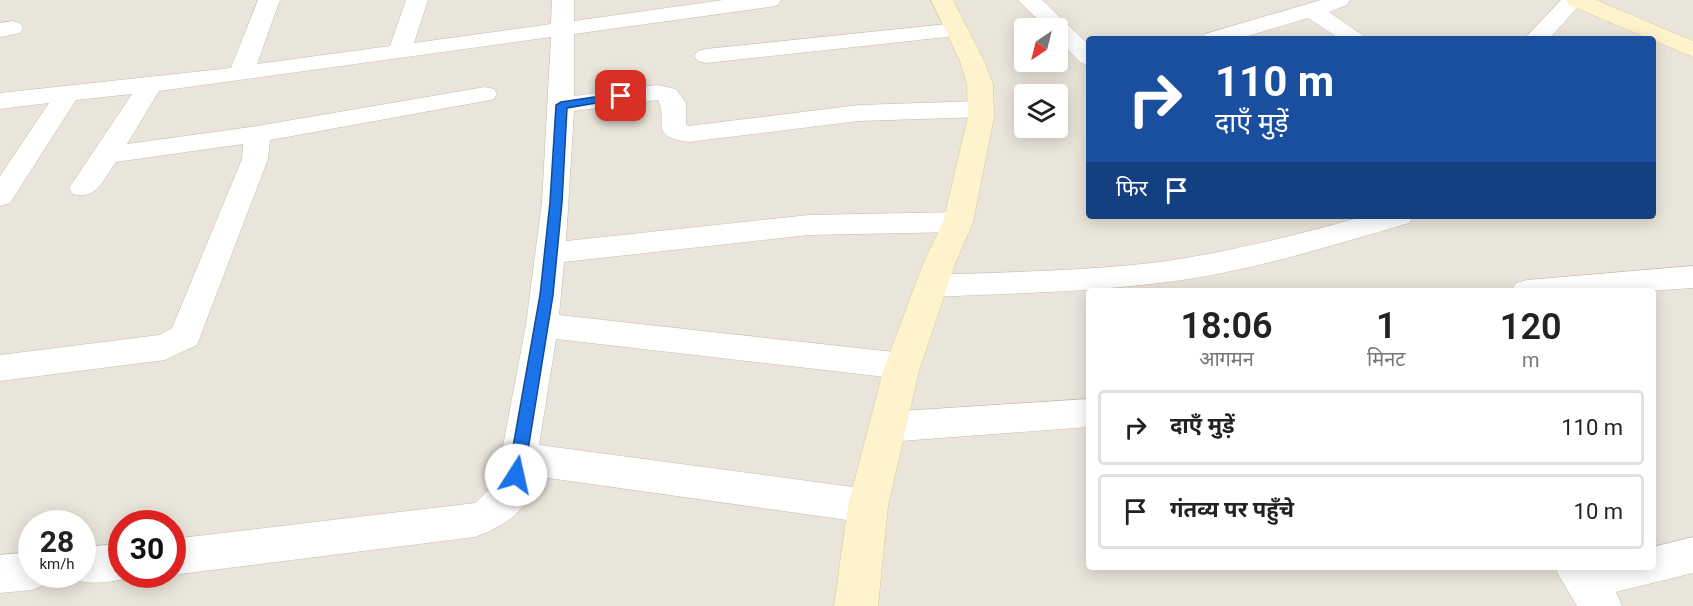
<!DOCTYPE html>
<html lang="hi">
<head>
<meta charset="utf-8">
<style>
  :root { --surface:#fff; --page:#f2f2f2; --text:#222; --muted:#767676; --line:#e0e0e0 }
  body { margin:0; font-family:Roboto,"Noto Sans Devanagari",sans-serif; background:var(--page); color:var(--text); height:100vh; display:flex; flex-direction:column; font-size:22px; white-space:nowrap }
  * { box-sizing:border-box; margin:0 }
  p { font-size:20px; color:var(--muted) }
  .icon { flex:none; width:33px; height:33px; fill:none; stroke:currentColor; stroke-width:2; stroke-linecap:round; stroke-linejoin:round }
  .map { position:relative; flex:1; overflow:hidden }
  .sheet { position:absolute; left:1086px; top:288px; width:570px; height:282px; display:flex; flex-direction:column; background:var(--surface); border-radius:6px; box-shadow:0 3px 15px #0003 }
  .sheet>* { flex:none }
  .top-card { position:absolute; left:1086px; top:36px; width:570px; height:183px; border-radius:6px; box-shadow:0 3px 15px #0003; background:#1a4fa0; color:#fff; overflow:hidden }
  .needle { width:39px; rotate:215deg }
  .fabs { position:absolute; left:1014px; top:18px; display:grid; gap:12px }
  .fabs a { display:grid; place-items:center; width:54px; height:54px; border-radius:6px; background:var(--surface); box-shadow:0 3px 15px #0003; font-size:30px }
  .speed { position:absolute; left:18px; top:510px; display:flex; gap:12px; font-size:30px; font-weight:700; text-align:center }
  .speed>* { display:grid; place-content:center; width:78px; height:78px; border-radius:50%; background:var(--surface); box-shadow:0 3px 15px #0003; line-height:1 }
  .speed small { font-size:15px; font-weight:400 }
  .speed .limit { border:9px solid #d22; background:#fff; color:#111 }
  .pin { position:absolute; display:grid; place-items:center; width:51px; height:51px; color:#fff; margin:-26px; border-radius:12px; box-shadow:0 3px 9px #0006 }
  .me { position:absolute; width:66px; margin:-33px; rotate:10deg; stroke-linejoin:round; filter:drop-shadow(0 0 4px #0008) }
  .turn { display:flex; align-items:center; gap:21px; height:126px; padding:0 30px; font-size:27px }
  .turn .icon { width:78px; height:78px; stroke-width:2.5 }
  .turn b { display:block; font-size:42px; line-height:51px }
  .then { display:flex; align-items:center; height:57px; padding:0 30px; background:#0003; gap:12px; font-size:22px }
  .eta { display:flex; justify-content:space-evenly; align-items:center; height:102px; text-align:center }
  .eta b { font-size:36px; font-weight:600; line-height:42px }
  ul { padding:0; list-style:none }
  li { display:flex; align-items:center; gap:18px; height:75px; margin:0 12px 9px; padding:0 18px; border:3px solid var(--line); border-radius:6px }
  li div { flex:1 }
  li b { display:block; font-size:22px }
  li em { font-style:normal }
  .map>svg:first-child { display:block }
  .residential { fill:#eae5da; fill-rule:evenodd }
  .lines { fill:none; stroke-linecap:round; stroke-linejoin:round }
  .street-casing { stroke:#c2bbae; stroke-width:1 }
  .secondary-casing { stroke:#d6c79b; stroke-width:1 }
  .street { fill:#fff; fill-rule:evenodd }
  .secondary { fill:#fff3cd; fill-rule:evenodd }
  .route { fill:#1a73e8; stroke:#114b97; stroke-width:1.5 }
</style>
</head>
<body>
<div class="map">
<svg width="1693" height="606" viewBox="0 0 1693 606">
  <rect width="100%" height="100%" fill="#f6f3ec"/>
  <path class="residential" d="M0,0H1693V606H0ZM1024,28H1058V62H1024ZM1089,39H1653V216H1089ZM1024,94H1058V128H1024ZM1089,291H1653V567H1089ZM32,524H82V574H32ZM122,524H172V574H122Z"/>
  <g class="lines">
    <g class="street-casing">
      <path id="street" d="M258,0H280L257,64L390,46L406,0H428L414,43L551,24L552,0H574V21L723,0H781L778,5L770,7L574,34V96L657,85L676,89L686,103V124L688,126L859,105L981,101L990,104L994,109L990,114L981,117L859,121L688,142C647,136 669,122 658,100L574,111L566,241L809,215L958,212L968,215L972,222L968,229L958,232L809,235L564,262L559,315L903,353L915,357L920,366L915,375L903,379L556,339L539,445L868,489L881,494L887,506L881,518L868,523L534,476C529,511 507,525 475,537L172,575L170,574H172V539L475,503L496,483L526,325L542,202L551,37L159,91L127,144L257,126L485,87L494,89L497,94L494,99L485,101L270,140L268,159L197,345L165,360L0,381V355L159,335L172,328L242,159L243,144L116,162C103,179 97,201 73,194L69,188L132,94L76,100L10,203L0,206V176L49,103L0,109V93L231,68Z
        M1018,0H1042L1089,45V65L1081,63L1058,40V28H1046Z
        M1321,0H1350L1347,5L1329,12L1368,39H1340L1308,18L1238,39H1201L1205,34Z
        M1561,0H1584L1549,39H1524Z
        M12,21L20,23L23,28L20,33L0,37V23Z
        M957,23L965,25L968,30L965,35L706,63L698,61L694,56L698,51L706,49Z
        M1365,216H1413L1409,223C1337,244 1264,267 1189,279C1104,292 1017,293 931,297L920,294L916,286L920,278L931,275C1007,272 1084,271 1160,262C1230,252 1297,235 1365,216Z
        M1693,266V288L1649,291H1511L1516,283L1527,280Z
        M1089,399V427L887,442L874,437L869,427L874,417L887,412Z
        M1693,537V573L1616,592L1622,606H1577L1554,567H1653V547Z
        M122,544V574L136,575C115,583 89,586 68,578L66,574H82V547Z
        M32,552V574H50L46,584L32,590L0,593V555Z"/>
    </g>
    <g class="secondary-casing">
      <path id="secondary" d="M931,0H953L984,61L993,84L994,117L973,222L955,264L919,371L888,506L878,606H834L848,506L883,371L923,264L943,222L968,117L967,84L960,61Z
        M1566,0H1596L1693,41V57L1569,5Z"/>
    </g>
    <use href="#street" class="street"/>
    <use href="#secondary" class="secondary"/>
  </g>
  <path class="route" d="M621,93L625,94V98L567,108L562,202L553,295L524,475L521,480H510L508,475L540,295L550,202L556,105L561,102Z"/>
</svg>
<div class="fabs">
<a><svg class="needle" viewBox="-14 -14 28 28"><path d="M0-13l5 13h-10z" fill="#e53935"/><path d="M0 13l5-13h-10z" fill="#767676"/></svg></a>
<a><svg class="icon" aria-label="layers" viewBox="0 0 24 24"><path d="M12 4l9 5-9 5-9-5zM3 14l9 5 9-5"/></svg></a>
</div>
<div class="speed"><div>28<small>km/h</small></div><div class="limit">30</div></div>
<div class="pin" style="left:621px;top:96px;background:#d93025"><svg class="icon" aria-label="arrive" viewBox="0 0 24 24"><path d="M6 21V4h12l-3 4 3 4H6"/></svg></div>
<svg class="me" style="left:516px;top:475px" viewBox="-20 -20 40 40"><circle r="19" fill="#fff"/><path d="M0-13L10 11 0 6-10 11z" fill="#1a73e8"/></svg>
<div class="top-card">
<div class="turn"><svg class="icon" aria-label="right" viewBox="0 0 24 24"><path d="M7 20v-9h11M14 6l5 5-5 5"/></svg><div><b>110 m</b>दाएँ मुड़ें</div></div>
<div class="then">फिर<svg class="icon" aria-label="arrive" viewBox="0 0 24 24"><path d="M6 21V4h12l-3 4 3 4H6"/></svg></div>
</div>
<section class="sheet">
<div class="eta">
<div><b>18:06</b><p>आगमन</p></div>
<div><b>1</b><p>मिनट</p></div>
<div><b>120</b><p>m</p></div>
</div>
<ul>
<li><svg class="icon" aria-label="right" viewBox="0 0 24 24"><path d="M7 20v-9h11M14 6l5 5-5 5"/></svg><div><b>दाएँ मुड़ें</b></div><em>110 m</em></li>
<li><svg class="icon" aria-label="arrive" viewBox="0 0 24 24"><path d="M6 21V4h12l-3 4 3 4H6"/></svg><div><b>गंतव्य पर पहुँचे</b></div><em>10 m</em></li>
</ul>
</section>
</div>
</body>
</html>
